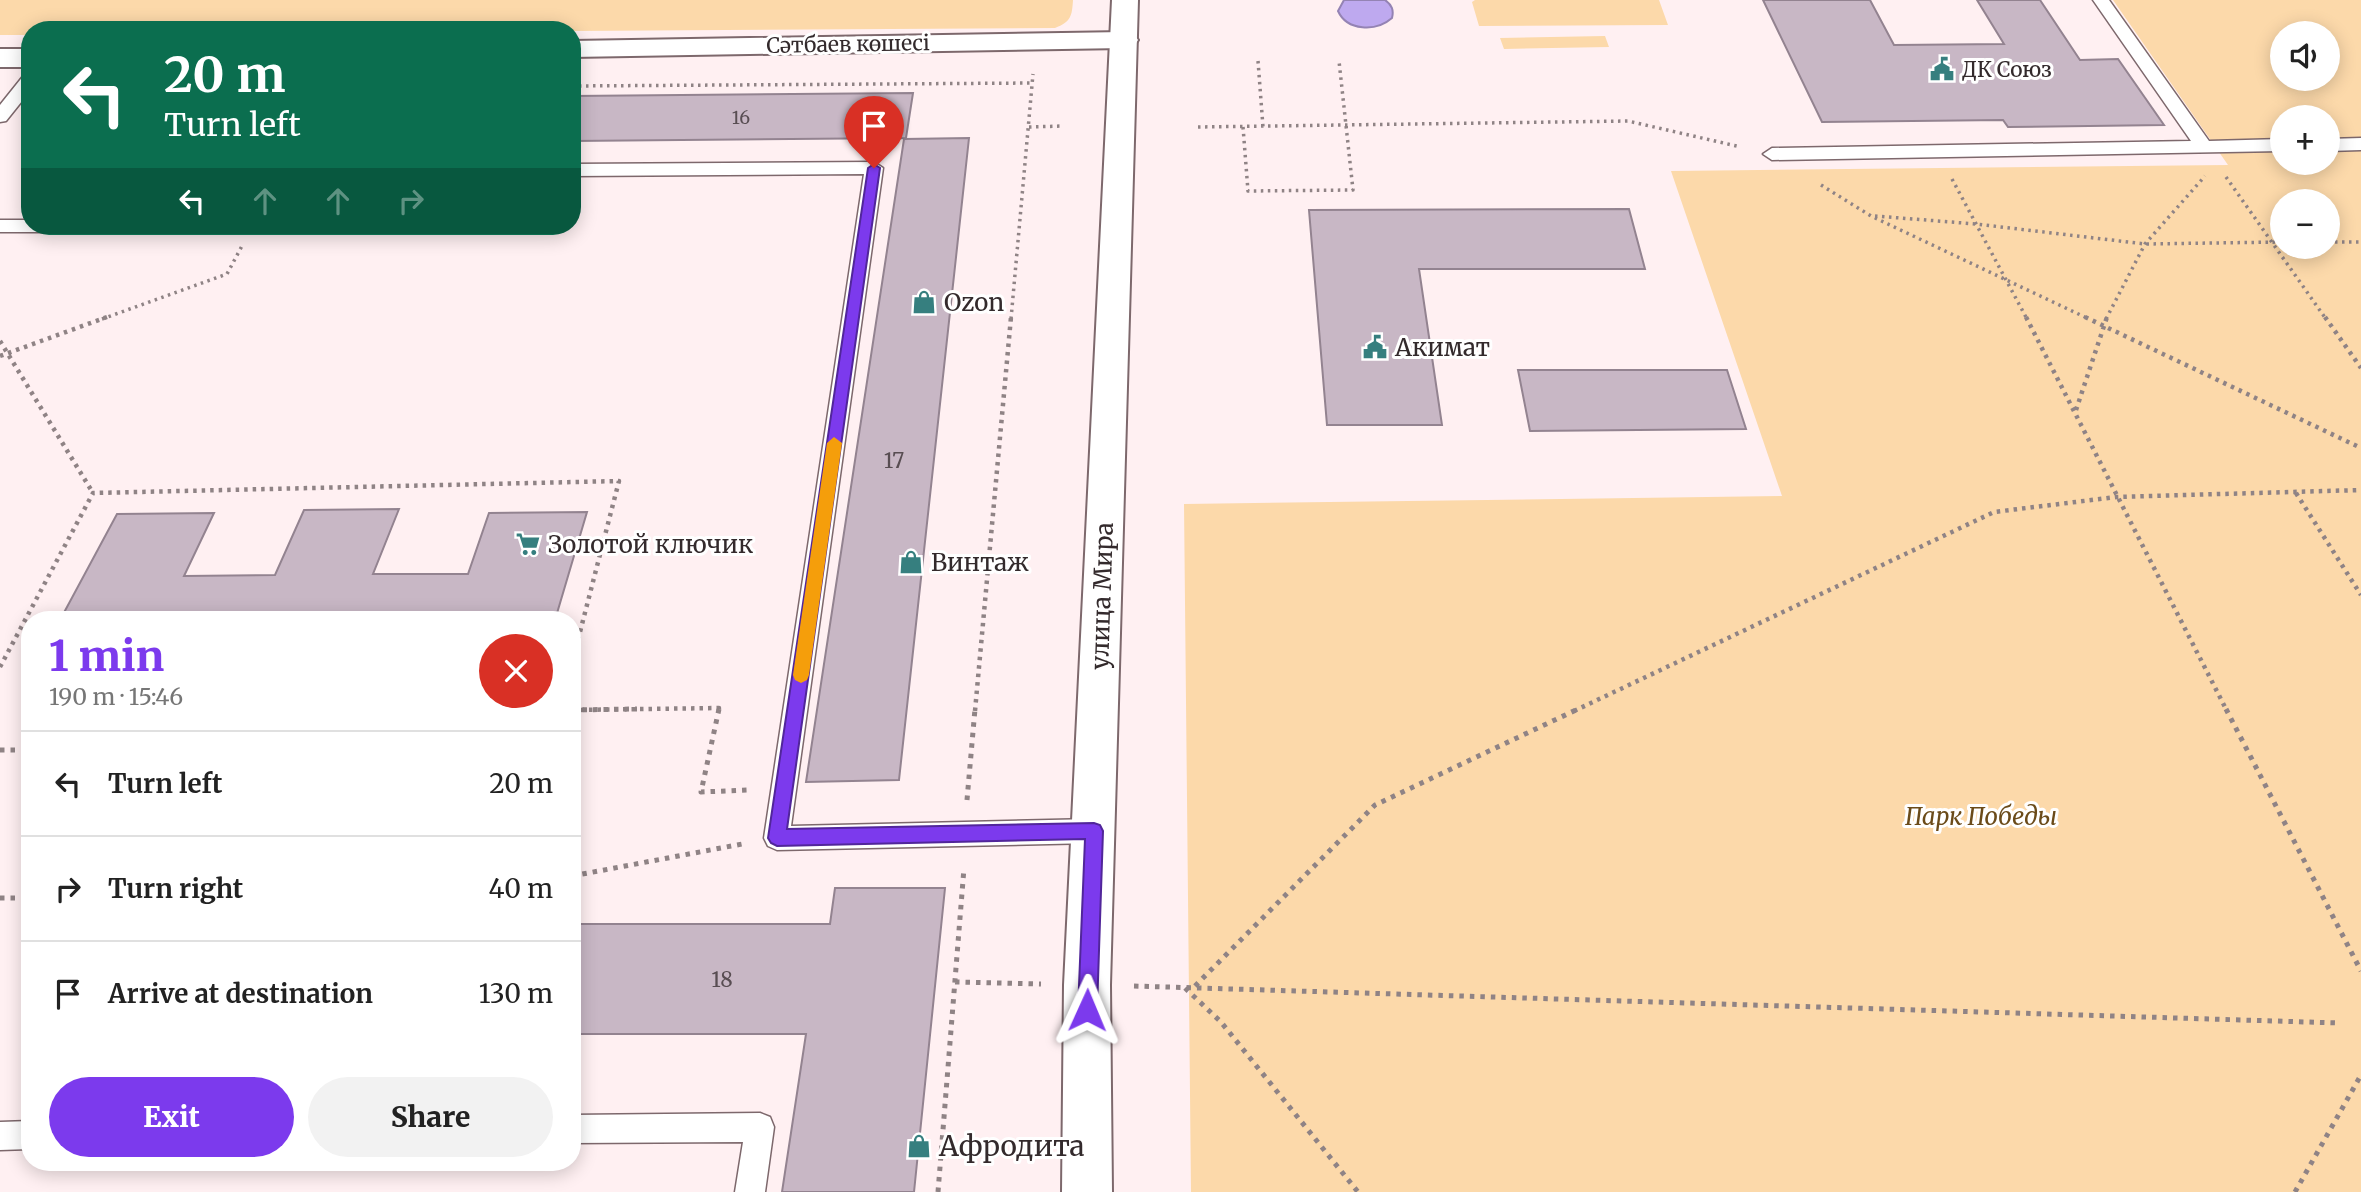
<!DOCTYPE html>
<html lang="en">
<head>
<meta charset="utf-8">
<style>
  :root { --surface:#fff; --page:#f2f2f2; --text:#222; --muted:#767676; --line:#e0e0e0; --accent:#7c3aed }
  body { margin:0; font-family:Merriweather,serif; background:var(--page); color:var(--text); height:100vh; display:flex; flex-direction:column; font-size:26px; white-space:nowrap }
  * { box-sizing:border-box; margin:0 }
  p { font-size:23px; color:var(--muted) }
  .icon { flex:none; width:38px; height:38px; fill:none; stroke:currentColor; stroke-width:2; stroke-linecap:round; stroke-linejoin:round }
  .map { position:relative; flex:1; overflow:hidden }
  .panel { position:absolute; left:21px; top:611px; width:560px; height:560px; display:flex; flex-direction:column; background:var(--surface); border-radius:28px; box-shadow:0 4px 18px #0003 }
  .panel>* { flex:none }
  .top-card { position:absolute; left:21px; top:21px; width:560px; height:214px; border-radius:28px; box-shadow:0 4px 18px #0003; background:#0b6e4f; color:#fff; overflow:hidden }
  .buttons { position:absolute; left:2270px; top:21px; display:grid; gap:14px }
  .buttons a { display:grid; place-items:center; width:70px; height:70px; border-radius:50%; background:var(--surface); box-shadow:0 4px 18px #0003; font-size:35px }
  .pin { position:absolute; display:grid; place-items:center; width:60px; height:60px; color:#fff; margin:-72px -30px; border-radius:50% 50% 50% 0; rotate:-45deg; box-shadow:0 0 7px #0007 }
  .pin .icon { rotate:45deg }
  .me { position:absolute; width:77px; margin:-38px; rotate:1deg; stroke-linejoin:round; filter:drop-shadow(0 0 5px #0008) }
  .turn { display:flex; align-items:center; gap:24px; height:147px; padding:0 28px; font-size:32px }
  .turn .icon { width:91px; height:91px; stroke-width:2.5 }
  .turn b { display:block; font-size:49px; line-height:60px }
  .lanes { display:flex; align-items:center; height:66px; padding:0 28px; background:#0003; justify-content:center; gap:35px; direction:ltr }
  .lanes .off { opacity:.35 }
  .round { display:grid; place-items:center; flex:none; width:74px; height:74px; border-radius:37px; background:var(--page) }
  .headline { display:flex; align-items:center; justify-content:space-between; height:119px; padding:0 28px }
  h1 { font-size:42px; font-weight:800; line-height:52px; color:var(--accent) }
  .action { display:flex; gap:14px; margin-top:auto; padding:14px 28px }
  .action a { flex:1; height:80px; border-radius:42px; background:var(--accent); color:#fff; font-size:28px; font-weight:800; line-height:80px; text-align:center }
  .action a+a { background:var(--page); color:var(--text) }
  ul { padding:0; list-style:none }
  li { display:flex; align-items:center; gap:21px; height:105px; padding:0 28px; border-top:2px solid var(--line) }
  li div { flex:1 }
  li b { display:block; font-size:26px }
  li em { font-style:normal }
  .map>svg:first-child { display:block }
  .green { fill:#fcd9aa; fill-rule:evenodd }
  .water { fill:#bea9ef; stroke:#9483b4; stroke-width:2 }
  .building { fill:#c8b7c5; stroke:#938390; stroke-width:2 }
  .lines { fill:none; stroke-linecap:round; stroke-linejoin:round }
  .lane-casing { stroke:#7d686c; stroke-width:3 }
  .street-casing { stroke:#7d686c; stroke-width:4 }
  .secondary-casing { stroke:#7d686c; stroke-width:4 }
  .path-far2 { stroke:#8f8385; stroke-width:3.5; stroke-dasharray:2.5 4.5; stroke-linecap:butt }
  .path-far1 { stroke:#8f8385; stroke-width:4.5; stroke-dasharray:3.5 5; stroke-linecap:butt }
  .path { stroke:#8f8385; stroke-width:5; stroke-dasharray:4.5 6; stroke-linecap:butt }
  .lane { fill:#fff; fill-rule:evenodd }
  .street { fill:#fff; fill-rule:evenodd }
  .secondary { fill:#fff; fill-rule:evenodd }
  .route { fill:#7c3aed; stroke:#51269a; stroke-width:2 }
  .slow { fill:#f59e0b }
  .labels { text-anchor:middle; dominant-baseline:central; stroke-width:6; stroke-linejoin:round; paint-order:stroke }
  .far-number-label { font-size:18px; fill:#584d52 }
  .far-street-label { font-size:21px; fill:#332a2c; stroke:#fff }
  .far-poi-label { font-size:21px; fill:#332a2c; stroke:#fff; text-anchor:start }
  .number-label { font-size:21px; fill:#584d52 }
  .poi-label { font-size:24px; fill:#332a2c; stroke:#fff; text-anchor:start }
  .street-label { font-size:24px; fill:#332a2c; stroke:#fff }
  .park-label { font-size:24px; font-style:italic; fill:#6b4b19; stroke:#fff }
  .near-poi-label { font-size:28px; fill:#332a2c; stroke:#fff; text-anchor:start }
</style>
</head>
<body>
<div class="map">
<svg width="2361" height="1192" viewBox="0 0 2361 1192">
  <rect width="100%" height="100%" fill="#fff0f2"/>
  <path class="green" d="M0,0H1073C1072,16 1071,22 1055,28L572,31L30,30V35H0Z
    M1475,0H1659L1668,25L1479,26L1472,2Z
    M2113,0H2361V1192H1191L1184,504L1782,496L1671,171L2228,165ZM2282,33H2328V79H2282ZM2282,117H2328V163H2282ZM2282,201H2328V247H2282Z
    M1605,36L1609,47L1504,49L1500,38Z"/>
  <path class="water" d="M1344,0H1385C1392,5 1394,10 1392,18C1376,32 1347,31 1338,11Z"/>
  <path class="building" d="M1763,0H1870L1894,45L2004,44L1977,0H2040L2080,60L2118,59L2164,125L2008,127L2003,120L1822,122Z
    M913,93L906,138L572,141V96Z
    M969,138L899,780L806,782L904,139Z
    M1629,209L1645,269H1419L1442,425H1327L1309,210Z
    M1518,370H1727L1746,429L1530,431Z
    M399,509L373,574H468L489,513L587,512L555,620H60L117,514L214,513L184,576L275,575L304,510Z
    M835,888H945L914,1192H782L806,1034H572V924H830Z"/>
  <g class="lines">
    <g class="lane-casing">
      <path id="lane" d="M2093,0H2109L2209,141L2282,139V151L1772,160L1763,154L1772,148L2191,141Z
        M30,74V91L6,121L0,122V105L24,75Z
        M2361,138V150L2328,151V139Z
        M874,162L883,168L791,826L1094,819L1103,823L1107,831L1103,839L1094,843L777,850L768,846L764,838L864,174L572,176V164Z
        M0,220H30V226H225L223,230L216,232H0Z
        M760,1113L770,1117L774,1127L765,1192H735L743,1142L572,1143V1115Z
        M30,1121V1149L0,1150V1122Z"/>
    </g>
    <g class="street-casing">
      <path id="street" d="M1124,32L1134,34L1138,40L1134,46L1124,48L572,57V41Z
        M0,49H30V67H0Z"/>
    </g>
    <g class="secondary-casing">
      <path id="secondary" d="M1112,0H1138L1110,985L1112,1192H1062L1064,985Z"/>
    </g>
    <path class="path-far2" d="M56,30L556,26
      M1258,61L1263,127
      M572,86L1033,83
      M1029,127L1063,126
      M1198,127L1628,121L1741,147
      M1243,127L1248,191L1353,190L1339,61
      M2226,177L2326,319
      M1952,179L2027,319
      M1821,185L1871,216L2089,319
      M1875,216L1976,224L2145,244L2282,242
      M2328,242H2361
      M102,319L227,274L243,244
      M1011,319L1033,74
      M2106,319L2145,244L2205,176"/>
    <path class="path-far1" d="M2026,317L2227,711
      M2085,317L2361,448
      M2325,317L2361,368
      M0,341L93,493
      M0,356L107,317
      M2076,410L2107,317
      M2296,493L2361,595
      M0,667L93,493L619,481L572,663
      M572,710L719,708L718,711
      M975,711L1011,317
      M1574,711L1994,512L2116,497L2361,490"/>
    <path class="path" d="M719,709L701,792L749,790
      M2226,709L2361,971
      M572,710L637,709
      M0,750H30
      M967,800L975,709
      M572,876L742,844
      M0,898H30
      M955,982L1041,984
      M1134,986L2340,1023
      M1195,986L1375,805L1578,709
      M1185,988L1221,1022L1358,1192
      M938,1192L964,868
      M2295,1192L2361,1075"/>
    <use href="#lane" class="lane"/>
    <use href="#street" class="street"/>
    <use href="#secondary" class="secondary"/>
  </g>
  <path class="route" d="M874,164L880,168L787,829L1094,823L1100,825L1103,831L1097,1010L1094,1017L1087,1020L1081,1017L1078,1010L1085,839L777,846L771,843L768,838L868,168Z"/>
  <path class="slow" d="M834,437L842,443L809,675L807,680L801,683L795,680L793,675L827,443Z"/>
  <defs>
    <g id="civic-bare" transform="scale(1.89)"><path d="M-.6-6.5H3V-4.5H.6V-3L4-1V1h2V6H-6V1h2V-1L-.6-3ZM-1.2 2.5V6h2.4V2.5Z" fill="#367f7f" stroke="#fff" stroke-width="2.5" paint-order="stroke"/></g>
    <g id="shop-bare" transform="scale(1.89)"><path d="M-5-2.5h2.3a2.7 3.5 0 0 1 5.4 0H5L5.5 6h-11ZM-1.5-2.5h3a1.5 2.3 0 0 0-3 0Z" fill="#367f7f" stroke="#fff" stroke-width="2.5" paint-order="stroke"/></g>
    <g id="supermarket-bare" transform="scale(1.89)"><path d="M-6-5.5h2.5l.6 2H6L4.5 2H-2.5L-4.4-4H-6ZM-1.5 3.2a1.3 1.3 0 1 0 .1 0ZM3 3.2a1.3 1.3 0 1 0 .1 0Z" fill="#367f7f" stroke="#fff" stroke-width="2.5" paint-order="stroke"/></g>
  </defs>
  <g fill-rule="evenodd">
    <use href="#civic-bare" x="1942" y="69"/>
    <use href="#shop-bare" x="924" y="302"/>
    <use href="#civic-bare" x="1375" y="347"/>
    <use href="#supermarket-bare" x="528" y="544"/>
    <use href="#shop-bare" x="911" y="562"/>
    <use href="#shop-bare" x="919" y="1146"/>
  </g>
  <g class="labels">
    <g class="far-number-label">
      <text x="741" y="117">16</text>
    </g>
    <g class="far-street-label">
      <text transform="translate(848 44) rotate(-1)">Сәтбаев көшесі</text>
    </g>
    <g class="far-poi-label">
      <text x="1962" y="69">ДК Союз</text>
    </g>
    <g class="number-label">
      <text x="894" y="460">17</text>
      <text x="722" y="979">18</text>
    </g>
    <g class="poi-label">
      <text x="944" y="302">Ozon</text>
      <text x="1395" y="347">Акимат</text>
      <text x="548" y="544">Золотой ключик</text>
      <text x="931" y="562">Винтаж</text>
    </g>
    <g class="street-label">
      <text transform="translate(1102 596) rotate(-88)">улица Мира</text>
    </g>
    <g class="park-label">
      <text x="1981" y="816">Парк Победы</text>
    </g>
    <g class="near-poi-label">
      <text x="939" y="1146">Афродита</text>
    </g>
  </g>
</svg>
<div class="buttons">
<a><svg class="icon" aria-label="sound" viewBox="0 0 24 24"><path d="M4 9h4l5-4v14l-5-4H4zM17 9q2 3 0 6"/></svg></a>
<a>+</a>
<a>−</a>
</div>
<div class="pin" style="left:874px;top:168px;background:#d93025"><svg class="icon" aria-label="arrive" viewBox="0 0 24 24"><path d="M6 21V4h12l-3 4 3 4H6"/></svg></div>
<svg class="me" style="left:1087px;top:1010px" viewBox="-20 -20 40 40"><path d="M0-17L14 15 0 8-14 15z" fill="#7c3aed" stroke="#fff" stroke-width="4"/></svg>
<div class="top-card">
<div class="turn"><svg class="icon" aria-label="left" viewBox="0 0 24 24"><path d="M17 20v-9H6M10 6l-5 5 5 5"/></svg><div><b>20 m</b>Turn left</div></div>
<div class="lanes"><svg class="icon" aria-label="left" viewBox="0 0 24 24"><path d="M17 20v-9H6M10 6l-5 5 5 5"/></svg><svg class="icon off" aria-label="ahead" viewBox="0 0 24 24"><path d="M12 20V5M6 11l6-6 6 6"/></svg><svg class="icon off" aria-label="ahead" viewBox="0 0 24 24"><path d="M12 20V5M6 11l6-6 6 6"/></svg><svg class="icon off" aria-label="right" viewBox="0 0 24 24"><path d="M7 20v-9h11M14 6l5 5-5 5"/></svg></div>
</div>
<section class="panel">
<div class="headline"><div><h1>1 min</h1><p>190 m · 15:46</p></div><a class="round" style="background:#d93025;color:#fff"><svg class="icon" aria-label="close" viewBox="0 0 24 24"><path d="M6 6l12 12M18 6L6 18"/></svg></a></div>
<ul>
<li><svg class="icon" aria-label="left" viewBox="0 0 24 24"><path d="M17 20v-9H6M10 6l-5 5 5 5"/></svg><div><b>Turn left</b></div><em>20 m</em></li>
<li><svg class="icon" aria-label="right" viewBox="0 0 24 24"><path d="M7 20v-9h11M14 6l5 5-5 5"/></svg><div><b>Turn right</b></div><em>40 m</em></li>
<li><svg class="icon" aria-label="arrive" viewBox="0 0 24 24"><path d="M6 21V4h12l-3 4 3 4H6"/></svg><div><b>Arrive at destination</b></div><em>130 m</em></li>
</ul>
<div class="action"><a>Exit</a><a>Share</a></div>
</section>
</div>
</body>
</html>
